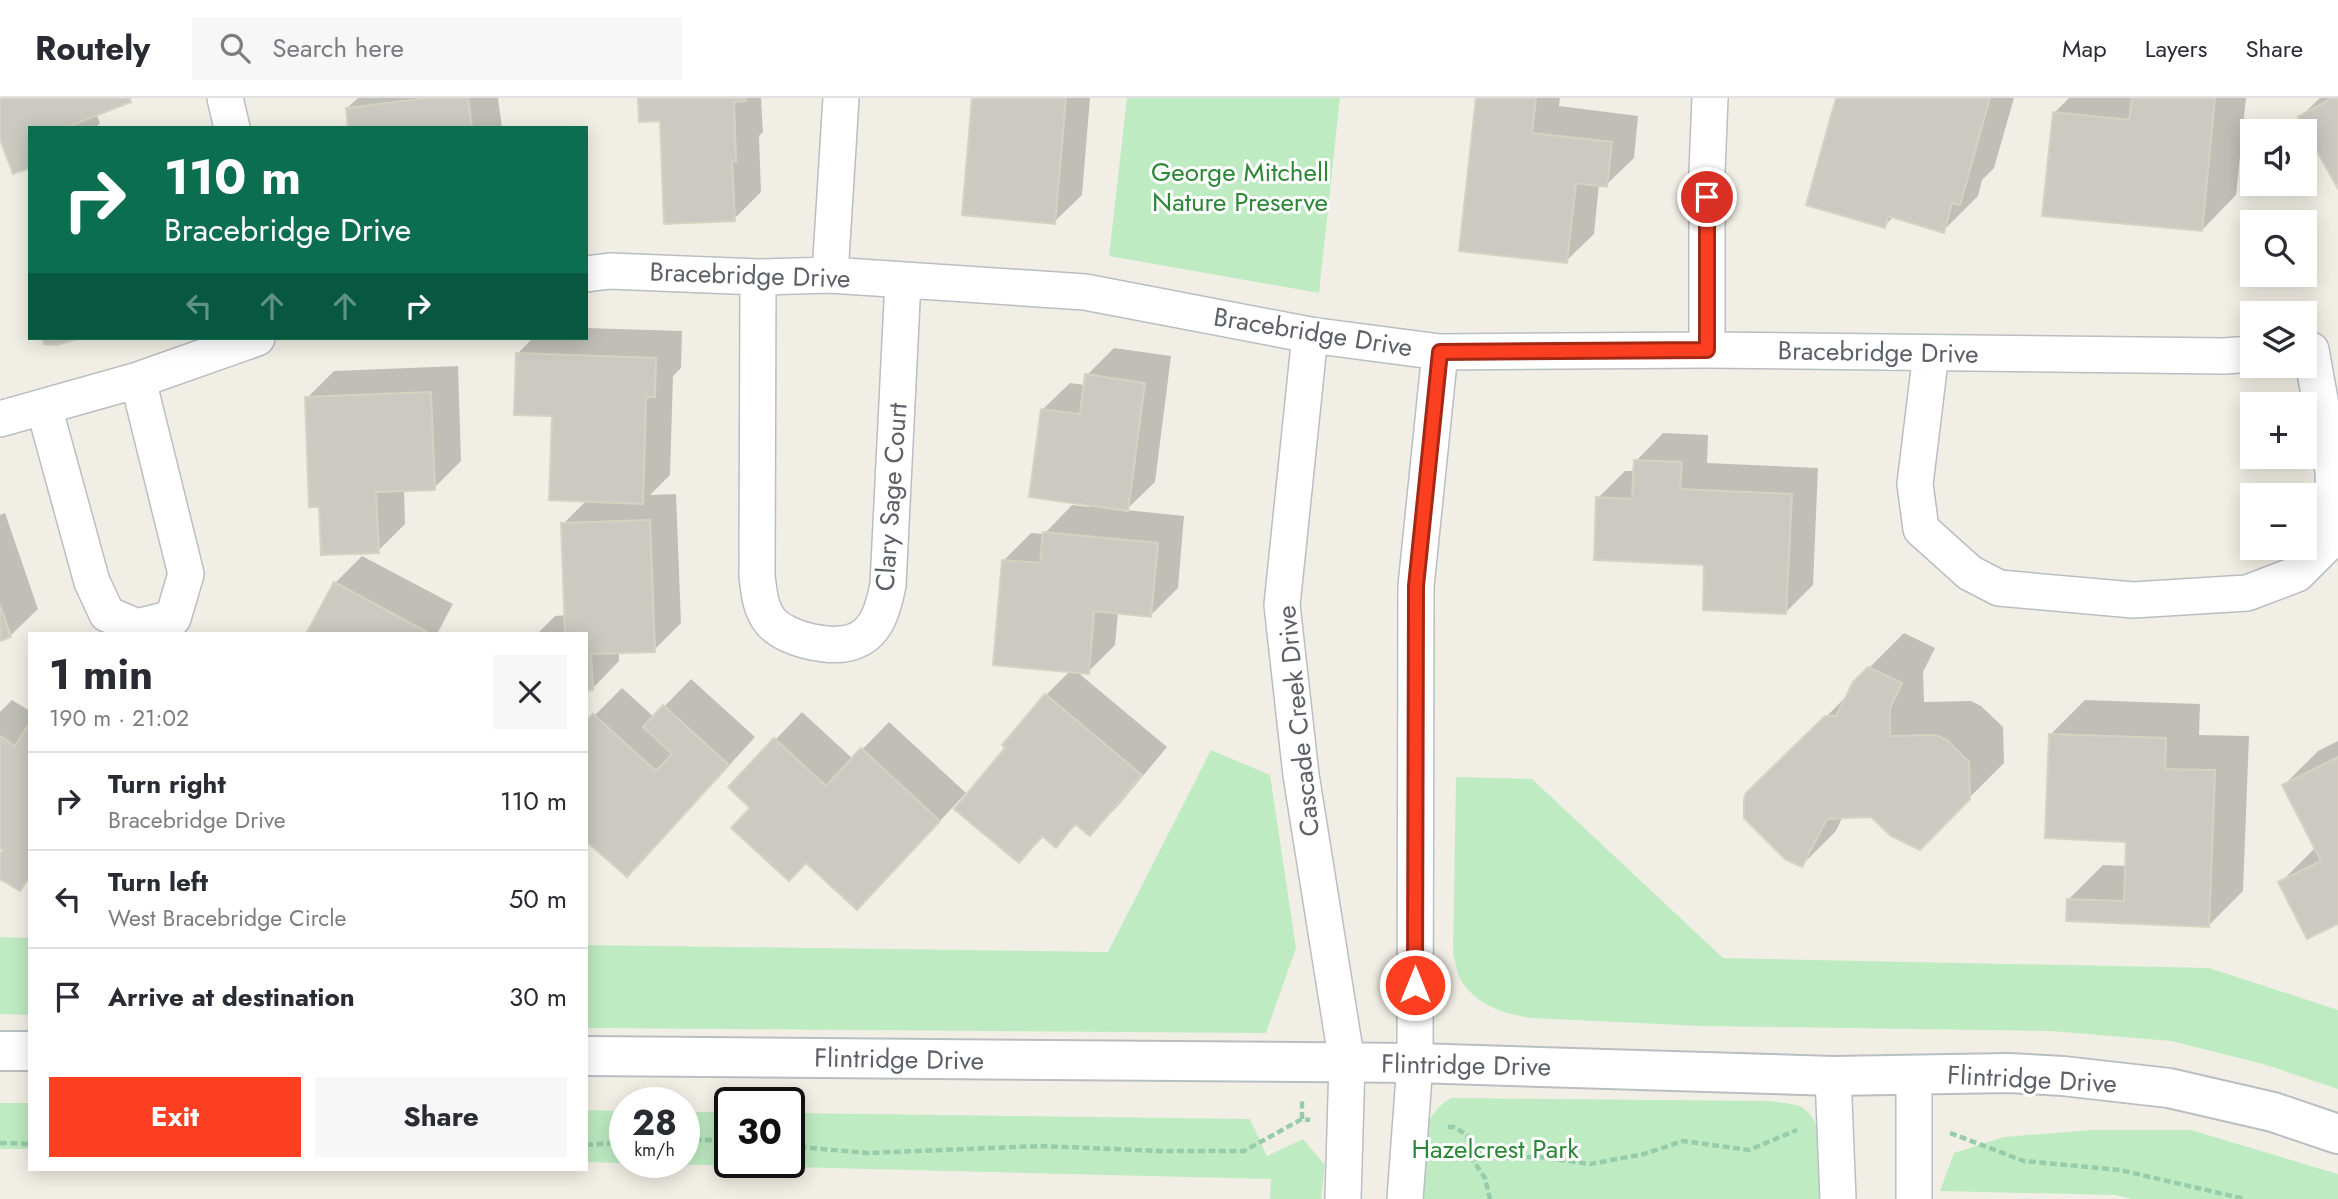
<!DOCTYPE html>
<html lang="en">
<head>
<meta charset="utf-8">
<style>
  :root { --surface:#fff; --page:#f7f7f7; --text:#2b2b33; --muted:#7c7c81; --line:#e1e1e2; --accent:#fc3f21 }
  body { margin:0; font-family:Jost,sans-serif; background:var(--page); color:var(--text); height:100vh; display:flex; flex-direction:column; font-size:26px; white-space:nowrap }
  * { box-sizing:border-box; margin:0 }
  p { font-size:23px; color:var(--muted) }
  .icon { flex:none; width:38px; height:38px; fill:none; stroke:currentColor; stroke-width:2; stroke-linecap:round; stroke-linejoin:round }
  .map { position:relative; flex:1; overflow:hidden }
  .sheet { position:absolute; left:28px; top:534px; width:560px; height:539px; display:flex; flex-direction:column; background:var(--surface); border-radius:0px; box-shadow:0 4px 18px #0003 }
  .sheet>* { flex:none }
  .top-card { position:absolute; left:28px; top:28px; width:560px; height:214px; border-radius:0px; box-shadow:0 4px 18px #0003; background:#0b6e4f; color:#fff; overflow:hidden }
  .fabs { position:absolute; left:2240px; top:21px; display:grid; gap:14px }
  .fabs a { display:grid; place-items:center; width:77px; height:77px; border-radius:0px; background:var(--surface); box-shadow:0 4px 18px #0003; font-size:35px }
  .speed { position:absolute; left:609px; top:989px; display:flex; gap:14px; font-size:35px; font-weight:700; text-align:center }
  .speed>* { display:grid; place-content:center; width:91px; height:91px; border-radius:50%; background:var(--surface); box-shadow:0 4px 18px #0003; line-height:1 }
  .speed small { font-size:18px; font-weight:400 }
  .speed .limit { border:4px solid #111; border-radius:10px; background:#fff; color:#111 }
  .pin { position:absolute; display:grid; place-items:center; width:60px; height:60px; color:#fff; margin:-30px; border:4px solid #fff; border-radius:50%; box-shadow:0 2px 7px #0007 }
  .me { position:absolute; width:77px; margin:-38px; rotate:0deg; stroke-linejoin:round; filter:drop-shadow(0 0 5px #0008) }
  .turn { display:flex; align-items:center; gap:24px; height:147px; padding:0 21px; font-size:32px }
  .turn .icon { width:91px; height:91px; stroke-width:2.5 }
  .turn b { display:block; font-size:49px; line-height:60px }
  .lanes { display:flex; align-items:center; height:66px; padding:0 21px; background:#0003; justify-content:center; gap:35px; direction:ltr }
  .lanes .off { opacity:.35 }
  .round { display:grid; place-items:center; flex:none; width:74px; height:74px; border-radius:0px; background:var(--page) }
  .overview { display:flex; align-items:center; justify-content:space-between; height:119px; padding:0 21px }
  h1 { font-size:42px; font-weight:700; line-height:52px }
  .primary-button { display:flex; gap:14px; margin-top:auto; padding:14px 21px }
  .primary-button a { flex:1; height:80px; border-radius:0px; background:var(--accent); color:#fff; font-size:28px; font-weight:700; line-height:80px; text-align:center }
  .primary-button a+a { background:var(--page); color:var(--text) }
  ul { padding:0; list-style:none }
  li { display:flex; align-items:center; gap:21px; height:98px; padding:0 21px; border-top:2px solid var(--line) }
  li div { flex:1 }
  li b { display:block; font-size:26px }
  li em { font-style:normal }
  header { display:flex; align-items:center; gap:42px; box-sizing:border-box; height:98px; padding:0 35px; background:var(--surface); border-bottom:2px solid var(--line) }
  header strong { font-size:33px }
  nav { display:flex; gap:38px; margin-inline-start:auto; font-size:24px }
  .search { width:490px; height:63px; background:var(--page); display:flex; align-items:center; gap:18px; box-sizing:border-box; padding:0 24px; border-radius:0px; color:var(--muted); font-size:26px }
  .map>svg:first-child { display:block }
  .green { fill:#bfebc2 }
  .shadow { fill:#0003 }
  .building { fill:#ccc9c2; stroke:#d6d2c3; stroke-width:2 }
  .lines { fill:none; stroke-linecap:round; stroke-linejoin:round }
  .minor-casing { stroke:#babdc2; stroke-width:38 }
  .tertiary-casing { stroke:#babdc2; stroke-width:42 }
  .path { stroke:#97ccaa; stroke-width:4.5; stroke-dasharray:7 3.5; stroke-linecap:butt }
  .minor { stroke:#fff; stroke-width:35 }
  .tertiary { stroke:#fff; stroke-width:38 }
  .route-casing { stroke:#a42915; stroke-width:18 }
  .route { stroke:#fc3f21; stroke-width:12 }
  .labels { text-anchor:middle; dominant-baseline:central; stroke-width:6; stroke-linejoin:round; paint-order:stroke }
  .park-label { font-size:26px; fill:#2c8736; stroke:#fff }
  .street-label { font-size:26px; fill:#5d6167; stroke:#fff }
</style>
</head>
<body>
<header>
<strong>Routely</strong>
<div class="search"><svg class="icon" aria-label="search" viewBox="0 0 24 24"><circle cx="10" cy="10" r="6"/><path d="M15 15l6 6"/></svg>Search here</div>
<nav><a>Map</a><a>Layers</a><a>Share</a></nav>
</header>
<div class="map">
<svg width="2338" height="1101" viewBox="0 0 2338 1101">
  <rect width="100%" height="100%" fill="#f1efe5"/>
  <path class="green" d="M1127,0H1340L1319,195L1109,158Z
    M1211,652L1270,677L1296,850L1266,935L586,930V847L1108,854Z
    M1456,679L1532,681L1723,860L2209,870L2338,912V991L2263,966L2171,943L2051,933L1702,928L1531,920C1505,916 1478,908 1462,884C1457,877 1456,865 1453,856Z
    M0,839L30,840V917L0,916Z
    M1451,1000L1771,1003C1780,1005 1796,1005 1803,1010C1829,1028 1822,1074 1824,1101H1418C1421,1065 1415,1020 1451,1000Z
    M0,1005H30V1051H0Z
    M586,1012L625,1013V1064H684V1014H730V1064H789V1015L1250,1021L1267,1058L1303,1041L1325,1067L1321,1101H1270L1271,1081L586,1064Z
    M2091,1032H2191L2338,1076V1101H2132L2116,1097L1940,1093L1954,1055L2004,1039Z"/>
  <path class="shadow" d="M0,0H132L96,15L100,25L95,30H30L0,36Z
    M358,0H498L502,30H350L347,10Z
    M640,0H761L763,34L759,38L761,94L734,121L662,21Z
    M974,0H1090L1082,97L1054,124Z
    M1477,0H1560L1559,8L1638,18L1634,60L1606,87L1599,86L1594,136L1566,163Z
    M1838,0H2014L1994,70L1982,82L1978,98L1943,133L1894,118L1884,128Z
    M2069,0H2246L2236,97L2202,132L2054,15Z
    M2338,0V87L2300,19L2320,0Z
    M586,230L682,233L681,270L673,278L670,377L650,397L676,396L681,525L654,552L619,553V563L592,591L586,536H537L555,518L566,517L563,426L587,402L554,316L517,256L533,240H586Z
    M1114,250L1171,258L1155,384L1126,412L1184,418L1178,490L1151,517L1118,514L1115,547L1088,574L1076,573L1167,649L1117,709L1090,736L1077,726L1056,747L1044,738L1019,763L1008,650L1046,597L1071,572L1004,462L1031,435L1044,436L1072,407L1089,409L1042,312L1070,285L1085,287L1087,277Z
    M458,268L461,363L434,390L404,391L405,426L378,453L321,407L307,300L334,273Z
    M1663,335L1708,337L1707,365L1818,370L1813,487L1786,514L1598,400L1625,373H1635L1636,363Z
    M5,415L38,511L10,538L0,541V417Z
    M362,458L453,506L437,536H308L335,485Z
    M1904,535L1935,550L1923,574L1924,604L1971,603L1981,608L2003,629L2004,665L1919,750L1872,717L1843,718L1836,733L1802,767L1748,696L1849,596L1854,585Z
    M691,581L755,639L654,750L586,626L622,590L654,619Z
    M12,602L30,613V781L20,791L0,779V760L5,751L0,748V614Z
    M2085,602L2200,606L2199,637L2249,638L2243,793L2208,828L2068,802L2103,767L2127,768L2128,742L2050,637Z
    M802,614L853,661L889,624L966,695L884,783L752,709L730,689Z
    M2338,643V824L2281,784L2316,749L2284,687L2318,653Z"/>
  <path class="building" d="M0,0H129L131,4L65,30H30V70L13,76L0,41Z
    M427,0H468L472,30H348L346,10Z
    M638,0H746V3L734,4L736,63H732L735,123L664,126L660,23L639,24Z
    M972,0H1066L1055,126L962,117Z
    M1476,0H1536L1532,35L1612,44L1607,89L1576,85L1567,165L1459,153Z
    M1836,0H1990L1960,107L1952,105L1944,135L1888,118L1885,130L1806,107Z
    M2132,0H2215L2202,133L2042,118L2053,14L2129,22Z
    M2332,0H2338V91L2298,19Z
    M43,240H81L56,247L44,246Z
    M516,255L656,260L655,299H646L643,406L549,402L552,318L514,317Z
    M1085,276L1145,285L1128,413L1029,399L1041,311L1080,316Z
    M431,294L435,392L376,394L379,455L321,457L319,409H309L305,299Z
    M1634,362L1682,364L1680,391L1792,396L1786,516L1703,512L1704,467L1594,462L1596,399L1632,401Z
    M650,422L655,554L591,556L593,592L586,593V536H565L561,425Z
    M1043,434L1158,445L1151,519L1094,513L1089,576L993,567L1002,462L1040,465Z
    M334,484L427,534L426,536H306Z
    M0,507L11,539L0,543Z
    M1868,569L1902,585L1890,610V638L1936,637L1947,642L1969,664L1970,701L1920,752L1891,738L1871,719L1827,721L1802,769L1786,762L1744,720V701L1746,695L1825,618H1836L1853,584Z
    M1045,596L1142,677L1090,738L1075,726L1056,750L1042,738L1019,765L954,711L1005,650L1002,647Z
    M663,607L729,667L627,779L586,743V623L593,616L656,673L672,656L643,629Z
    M30,624V778L20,793L0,781V756L3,752L0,750V638L15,648Z
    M2049,636L2166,640L2165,671L2215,672L2209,829L2066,823L2067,801L2124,803L2126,744L2045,740Z
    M774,640L826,688L861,650L940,723L857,812L806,765L789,783L731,730L750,710L728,689Z
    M2338,659V826L2307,841L2278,784L2321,763L2282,687Z"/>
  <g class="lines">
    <g class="minor-casing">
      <path id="minor" d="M225,0L232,30
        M586,176L610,173L758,179L830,177L1085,194L1310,237L1440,254L1707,252L2224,258L2252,256
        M830,177L841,0
        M758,179L757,478C759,494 760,511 771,524C787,542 835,553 857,542C878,533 884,507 888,487L903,183
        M1310,237L1282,507L1301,677L1347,965L1343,1101
        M1707,252V73L1710,0
        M1931,255L1915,386L1921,431L1970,475L1999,490L2133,502L2247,495L2297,476L2325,448L2334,423L2333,373L2311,252
        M44,309L92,484L107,516L137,529L173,520L186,476L138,282
        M0,321L138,282L257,240
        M1833,978L1838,1101
        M1405,1101L1415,965L1416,488L1440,254
        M1914,1101V977"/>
    </g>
    <g class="tertiary-casing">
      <path id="tertiary" d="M0,953H30
        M586,958L1415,965L1833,978L2009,975L2063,978L2169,990L2273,1014L2338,1036"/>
    </g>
    <path class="path" d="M1302,1021V1001
      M1448,1029H1454L1467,1037L1472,1061L1485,1080L1490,1101
      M1950,1035L2024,1063L2120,1072L2245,1101
      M684,1041L730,1043
      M0,1045L30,1046
      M1469,1045L1489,1060L1539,1059L1590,1066L1644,1056L1683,1043L1749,1052L1797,1032
      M586,1047L625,1044
      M789,1048L867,1055L1041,1048L1161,1053H1244L1302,1021L1310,1022"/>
    <use href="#minor" class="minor"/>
    <use href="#tertiary" class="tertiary"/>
  </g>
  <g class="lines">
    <g class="route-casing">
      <path id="route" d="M1415,887L1416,488L1440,254L1707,252V99"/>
    </g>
    <use href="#route" class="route"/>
  </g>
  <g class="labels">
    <g class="park-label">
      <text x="1240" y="74">George Mitchell<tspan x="1240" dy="30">Nature Preserve</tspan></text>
      <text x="1495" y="1051">Hazelcrest Park</text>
    </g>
    <g class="street-label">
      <text transform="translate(750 177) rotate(2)">Bracebridge Drive</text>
      <text transform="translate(1313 234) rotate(9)">Bracebridge Drive</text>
      <text transform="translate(1878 254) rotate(1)">Bracebridge Drive</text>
      <text transform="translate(891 399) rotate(-86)">Clary Sage Court</text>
      <text transform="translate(1298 623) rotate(-96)">Cascade Creek Drive</text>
      <text transform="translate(899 961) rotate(1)">Flintridge Drive</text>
      <text transform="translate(1466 967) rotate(1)">Flintridge Drive</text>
      <text transform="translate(2032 981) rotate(3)">Flintridge Drive</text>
    </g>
  </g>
</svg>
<div class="fabs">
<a><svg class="icon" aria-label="sound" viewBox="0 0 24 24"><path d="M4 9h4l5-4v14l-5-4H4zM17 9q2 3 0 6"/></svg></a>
<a><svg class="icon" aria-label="search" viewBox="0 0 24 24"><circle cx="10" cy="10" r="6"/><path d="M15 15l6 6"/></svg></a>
<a><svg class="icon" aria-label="layers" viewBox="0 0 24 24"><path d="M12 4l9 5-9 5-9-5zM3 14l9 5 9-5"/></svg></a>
<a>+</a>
<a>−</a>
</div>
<div class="speed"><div>28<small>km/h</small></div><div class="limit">30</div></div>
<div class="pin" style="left:1707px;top:99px;background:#d93025"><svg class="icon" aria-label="arrive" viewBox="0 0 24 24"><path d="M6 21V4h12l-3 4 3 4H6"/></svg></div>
<svg class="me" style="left:1415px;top:887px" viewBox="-20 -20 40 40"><circle r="17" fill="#fc3f21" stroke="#fff" stroke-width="3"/><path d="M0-11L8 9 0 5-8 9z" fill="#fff"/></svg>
<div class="top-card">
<div class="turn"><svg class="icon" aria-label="right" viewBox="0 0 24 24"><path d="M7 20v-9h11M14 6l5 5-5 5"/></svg><div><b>110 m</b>Bracebridge Drive</div></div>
<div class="lanes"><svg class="icon off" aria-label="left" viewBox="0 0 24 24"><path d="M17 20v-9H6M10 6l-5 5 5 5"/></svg><svg class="icon off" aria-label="ahead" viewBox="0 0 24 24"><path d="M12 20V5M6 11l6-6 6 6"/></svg><svg class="icon off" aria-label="ahead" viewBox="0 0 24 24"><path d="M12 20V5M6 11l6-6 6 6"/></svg><svg class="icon" aria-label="right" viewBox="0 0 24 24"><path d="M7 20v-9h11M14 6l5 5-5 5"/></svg></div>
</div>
<section class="sheet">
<div class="overview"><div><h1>1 min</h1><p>190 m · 21:02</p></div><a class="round"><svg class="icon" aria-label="close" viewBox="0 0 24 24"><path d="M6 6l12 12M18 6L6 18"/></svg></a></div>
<ul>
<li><svg class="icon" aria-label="right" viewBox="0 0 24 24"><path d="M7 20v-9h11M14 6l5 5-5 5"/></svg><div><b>Turn right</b><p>Bracebridge Drive</p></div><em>110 m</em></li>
<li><svg class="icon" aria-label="left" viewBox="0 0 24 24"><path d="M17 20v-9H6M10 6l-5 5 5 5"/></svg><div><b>Turn left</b><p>West Bracebridge Circle</p></div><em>50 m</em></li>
<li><svg class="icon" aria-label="arrive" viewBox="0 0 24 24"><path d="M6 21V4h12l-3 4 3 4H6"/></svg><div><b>Arrive at destination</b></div><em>30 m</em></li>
</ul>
<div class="primary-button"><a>Exit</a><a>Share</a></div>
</section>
</div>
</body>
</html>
